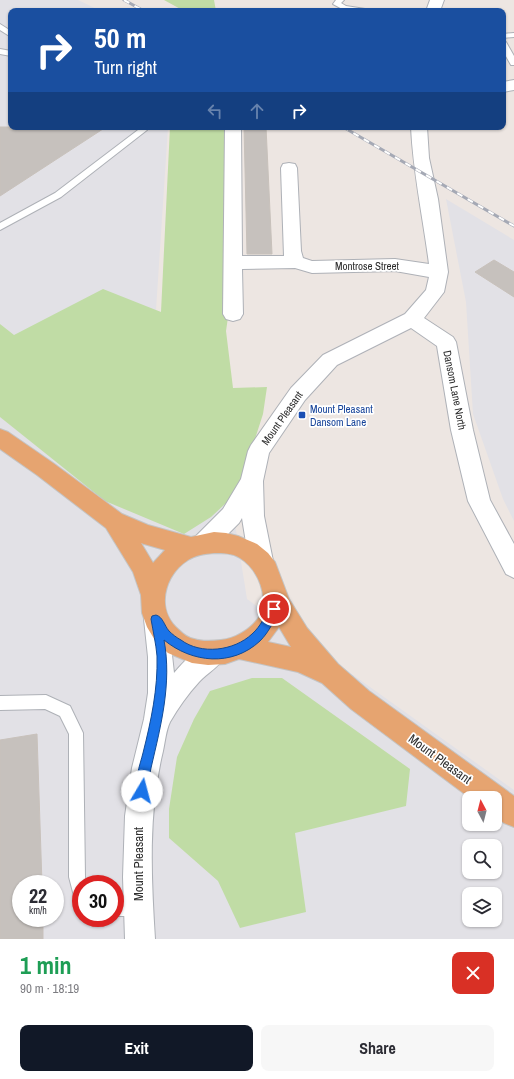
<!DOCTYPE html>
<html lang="en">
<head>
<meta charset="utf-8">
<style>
  :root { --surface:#fff; --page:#f7f7f7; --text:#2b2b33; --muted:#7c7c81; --accent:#111827 }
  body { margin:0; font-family:"Archivo Narrow",sans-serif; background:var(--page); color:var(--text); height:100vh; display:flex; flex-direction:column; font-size:15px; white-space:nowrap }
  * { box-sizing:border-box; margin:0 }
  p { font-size:13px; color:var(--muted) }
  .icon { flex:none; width:22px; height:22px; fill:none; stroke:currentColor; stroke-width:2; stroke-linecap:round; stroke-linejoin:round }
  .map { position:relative; height:939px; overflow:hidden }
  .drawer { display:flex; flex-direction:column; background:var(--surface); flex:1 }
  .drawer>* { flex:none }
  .guide { position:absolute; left:8px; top:8px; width:498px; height:122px; border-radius:8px; box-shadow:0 1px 3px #0004; background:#1a4fa0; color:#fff; overflow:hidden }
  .needle { width:26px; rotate:353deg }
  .controls { position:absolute; left:462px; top:791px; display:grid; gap:8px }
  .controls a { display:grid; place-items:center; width:40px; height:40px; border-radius:8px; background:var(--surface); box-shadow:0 1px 3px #0004; font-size:20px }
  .speed { position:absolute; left:12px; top:875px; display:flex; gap:8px; font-size:20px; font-weight:700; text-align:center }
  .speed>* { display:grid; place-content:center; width:52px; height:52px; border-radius:50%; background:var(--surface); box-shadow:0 1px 3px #0004; line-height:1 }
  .speed small { font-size:10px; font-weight:400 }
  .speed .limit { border:6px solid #d22; background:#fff; color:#111 }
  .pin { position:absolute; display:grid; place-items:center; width:34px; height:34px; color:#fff; margin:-17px; border:2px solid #fff; border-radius:50%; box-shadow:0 1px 4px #0007 }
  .me { position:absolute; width:44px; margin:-22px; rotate:8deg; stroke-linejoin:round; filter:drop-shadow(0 0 3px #0008) }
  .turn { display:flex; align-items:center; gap:14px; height:84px; padding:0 20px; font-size:18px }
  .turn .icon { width:52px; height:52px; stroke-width:2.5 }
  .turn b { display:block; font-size:28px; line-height:34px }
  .lanes { display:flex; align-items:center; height:38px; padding:0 20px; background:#0003; justify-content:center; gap:20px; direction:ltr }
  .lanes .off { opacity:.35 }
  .round { display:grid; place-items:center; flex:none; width:42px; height:42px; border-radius:8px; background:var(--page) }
  .summary { display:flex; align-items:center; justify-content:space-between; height:68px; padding:0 20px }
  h1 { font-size:24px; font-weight:700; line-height:30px; color:#1e9e55 }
  .action { display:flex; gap:8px; margin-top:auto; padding:8px 20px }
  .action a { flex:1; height:46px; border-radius:8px; background:var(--accent); color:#fff; font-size:16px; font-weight:700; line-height:46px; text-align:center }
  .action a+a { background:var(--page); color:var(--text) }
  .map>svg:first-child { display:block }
  .industrial { fill:#e2e1e6; fill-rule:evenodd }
  .green { fill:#c0dca5 }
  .building { fill:#c6c1bd; stroke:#c8c1bb }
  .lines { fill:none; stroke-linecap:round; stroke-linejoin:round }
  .service-casing { stroke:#aeb1b7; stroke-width:2 }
  .minor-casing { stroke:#aeb1b7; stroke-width:2 }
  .trunk-casing { stroke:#c4c4c4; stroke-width:2 }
  .service { fill:#fff; fill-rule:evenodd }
  .minor { fill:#fff; fill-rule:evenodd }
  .trunk { fill:#e6a470; fill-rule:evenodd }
  .rail-casing { stroke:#a5a9b5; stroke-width:3 }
  .rail { stroke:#fff; stroke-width:2; stroke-dasharray:6; stroke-linecap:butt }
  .route { fill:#1a73e8; stroke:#114b97 }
  .transit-dot { fill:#1a4fb4; stroke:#fff; stroke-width:1.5 }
  .labels { text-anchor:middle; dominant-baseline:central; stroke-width:3.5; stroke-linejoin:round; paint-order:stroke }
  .street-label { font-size:11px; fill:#2d2d2d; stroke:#fff }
  .transit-label { font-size:11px; fill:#164399; stroke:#fff; text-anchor:start }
  .near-street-label { font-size:13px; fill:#2d2d2d; stroke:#fff }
</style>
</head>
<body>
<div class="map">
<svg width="514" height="939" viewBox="0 0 514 939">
  <rect width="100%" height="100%" fill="#ede6e2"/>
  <path class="industrial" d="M0,0H78L101,11H11V127H168L156,310L204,330L247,599L514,790V939H0ZM469,798H495V824H469ZM469,846H495V872H469ZM21,884H55V918H21ZM81,884H115V918H81ZM469,894H495V920H469Z
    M446,199L514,240V521L503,499L473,414L466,302Z"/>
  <path class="green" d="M164,0H214L216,11H184Z
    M170,127H235L233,283L226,331L233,388L267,387L263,414L238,492L211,517L184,534L105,501L0,417V342L2,341L0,342V324L14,335L103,289L161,312Z
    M252,678H282L410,769L406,806L295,833L306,912L240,928L218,881L169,838V809L177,757L194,719L210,691Z"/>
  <path class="building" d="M0,127H106L0,196Z
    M244,127H266L272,254H247Z
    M494,260L514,272V297L475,272Z
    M37,734L42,884H21V918H43V939H0V740Z"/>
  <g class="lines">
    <g class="service-casing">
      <path id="service" d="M336,0H344L341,3L346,6L365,9L366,11L344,10L333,4Z
        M0,24L11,31V37L0,30Z
        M514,33V37L503,38V34Z
        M503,42H506L514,56V65H511L503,51Z
        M0,49L11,51V56L0,54Z
        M136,127H145L147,130L61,197L0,230V223L55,193L138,130Z
        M46,695L70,706L83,733L85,877L87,884H81V902L75,900L69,877V734L60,716L45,709L0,710V696Z
        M115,900H139L145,902L147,908L145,914L139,916H115Z"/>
    </g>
    <g class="minor-casing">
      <path id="minor" d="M430,0H444L440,11H426Z
        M514,80V90L503,92V82Z
        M225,127H241L242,256H284L281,168L283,164L289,163L295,164L297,168L301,251L303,258L312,261L395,259L429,264C423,218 413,172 411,127H427L429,158L438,199L448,272L444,292L424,318L453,337L456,342L473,430L490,500L514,544V578L506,574L468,501L451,430L437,346L411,328L337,365L305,400L269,453L263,481L264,516L273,561L269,568L261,571L253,568L249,561L242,518L239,523L211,551L203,554L195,551L191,544L195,537L223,509L241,479L248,451L251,445L291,388L323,355L405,314L426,290L429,277L395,271L312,273L295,268L242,269L243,314L240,319L233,321L226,319L223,314Z
        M156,608L165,611L168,619L174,673C185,660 197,648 213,642L222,646L226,654C220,667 208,672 199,682C188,694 178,708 170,722C166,730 165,742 163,751C148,813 151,876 155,939H125L123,877L125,816L132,768L144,719L148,693V657L144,619L147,611Z"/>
    </g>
    <g class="trunk-casing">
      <path id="trunk" d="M0,429L8,432L53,463L122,514L148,525L191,537L214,532L226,533L238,536L257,544L268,553L275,562L289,599L307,628L338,664L369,691L514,796V827L504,823L495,816V798H470L351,709L322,683L298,672L239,659L225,664L208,665L192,663L168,653L156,642L147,627L142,613L141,595L133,572L106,528L37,475L0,449ZM141,543L144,544L165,550L153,563ZM214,553C223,553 232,553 240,558C258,569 270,597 259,617C251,629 235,639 221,640C212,641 203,642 194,639C188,638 183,634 179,630C155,610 164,575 188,560C196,555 204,554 214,553ZM279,627L291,647L268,642Z"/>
    </g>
    <use href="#service" class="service"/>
    <use href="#minor" class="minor"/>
    <use href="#trunk" class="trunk"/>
    <g class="rail-casing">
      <path id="rail" d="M124,0L144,11
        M343,127L514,226"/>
    </g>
    <use href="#rail" class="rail"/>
  </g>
  <path class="route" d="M274,605L277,606L279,609C274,621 269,632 260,641C232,667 192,663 164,640C172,683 161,725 151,768C149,776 149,786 146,795L142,796L138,795C133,783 140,765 143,753C151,721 158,689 157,656C156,644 153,631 151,619L152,616L156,615C163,617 164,625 169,631C172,634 177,638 181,640C201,655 234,651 252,634C261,626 265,616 270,606Z"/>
  <rect class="transit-dot" x="298" y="411" width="8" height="8" rx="2"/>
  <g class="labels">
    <g class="street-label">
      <text x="367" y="266">Montrose Street</text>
      <text transform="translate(455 390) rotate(79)">Dansom Lane North</text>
      <text transform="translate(282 418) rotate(-55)">Mount Pleasant</text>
    </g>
    <g class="transit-label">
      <text x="310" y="409">Mount Pleasant<tspan x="310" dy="13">Dansom Lane</tspan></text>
    </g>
    <g class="near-street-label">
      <text transform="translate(440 759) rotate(36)">Mount Pleasant</text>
      <text transform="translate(138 864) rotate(-90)">Mount Pleasant</text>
    </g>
  </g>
</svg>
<div class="controls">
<a><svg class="needle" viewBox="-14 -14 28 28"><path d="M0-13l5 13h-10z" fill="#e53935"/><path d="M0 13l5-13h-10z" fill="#7c7c81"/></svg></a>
<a><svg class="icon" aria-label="search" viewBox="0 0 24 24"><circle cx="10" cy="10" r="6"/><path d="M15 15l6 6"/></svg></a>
<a><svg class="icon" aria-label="layers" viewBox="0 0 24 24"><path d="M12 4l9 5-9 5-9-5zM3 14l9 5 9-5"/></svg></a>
</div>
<div class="speed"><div>22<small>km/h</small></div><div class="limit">30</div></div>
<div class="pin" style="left:274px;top:609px;background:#d93025"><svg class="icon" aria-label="arrive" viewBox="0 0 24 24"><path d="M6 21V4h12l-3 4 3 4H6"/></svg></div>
<svg class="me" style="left:142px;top:791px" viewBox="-20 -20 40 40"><circle r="19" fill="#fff"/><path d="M0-13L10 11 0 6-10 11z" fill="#1a73e8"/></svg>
<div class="guide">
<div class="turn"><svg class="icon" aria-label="right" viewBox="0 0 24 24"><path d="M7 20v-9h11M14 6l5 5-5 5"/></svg><div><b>50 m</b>Turn right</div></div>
<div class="lanes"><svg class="icon off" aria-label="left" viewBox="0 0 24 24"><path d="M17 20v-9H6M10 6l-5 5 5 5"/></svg><svg class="icon off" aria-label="ahead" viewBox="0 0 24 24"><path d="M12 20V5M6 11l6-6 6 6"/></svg><svg class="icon" aria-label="right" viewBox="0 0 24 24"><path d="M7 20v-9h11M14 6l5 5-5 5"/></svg></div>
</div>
</div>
<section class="drawer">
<div class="summary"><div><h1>1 min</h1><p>90 m · 18:19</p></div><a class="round" style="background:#d93025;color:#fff"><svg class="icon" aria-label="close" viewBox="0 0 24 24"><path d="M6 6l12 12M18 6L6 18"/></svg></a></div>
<div class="action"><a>Exit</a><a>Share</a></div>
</section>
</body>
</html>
